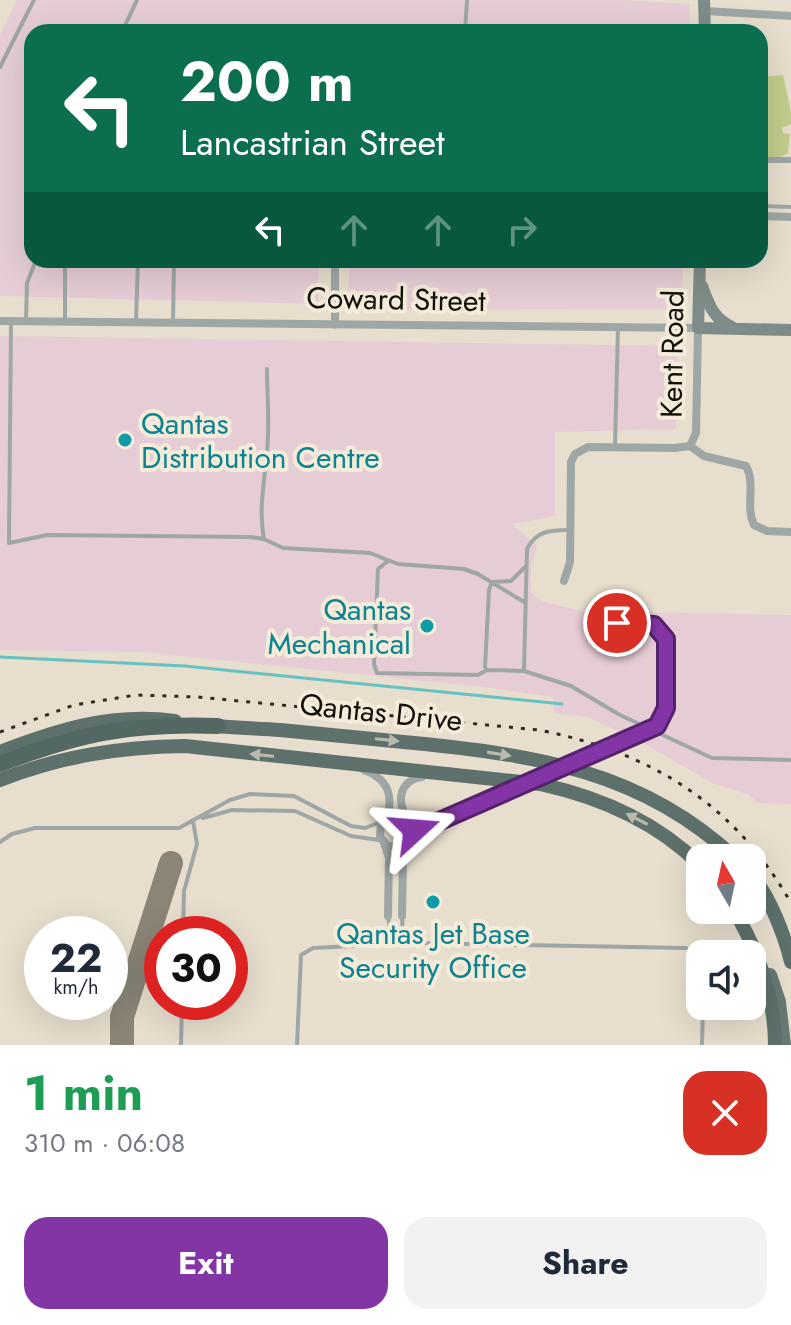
<!DOCTYPE html>
<html lang="en">
<head>
<meta charset="utf-8">
<style>
  :root { --surface:#fff; --page:#f2f2f3; --text:#1f2937; --muted:#747a83; --accent:#8335a6 }
  body { margin:0; font-family:Jost,sans-serif; background:var(--page); color:var(--text); height:100vh; display:flex; flex-direction:column; font-size:30px; white-space:nowrap }
  * { box-sizing:border-box; margin:0 }
  p { font-size:26px; color:var(--muted) }
  .icon { flex:none; width:44px; height:44px; fill:none; stroke:currentColor; stroke-width:2; stroke-linecap:round; stroke-linejoin:round }
  .map { position:relative; height:1045px; overflow:hidden }
  .details { display:flex; flex-direction:column; background:var(--surface); flex:1 }
  .details>* { flex:none }
  .banner { position:absolute; left:24px; top:24px; width:744px; height:244px; border-radius:24px; box-shadow:0 8px 32px #0002; background:#0b6e4f; color:#fff; overflow:hidden }
  .needle { width:52px; rotate:351deg }
  .tools { position:absolute; left:686px; top:844px; display:grid; gap:16px }
  .tools a { display:grid; place-items:center; width:80px; height:80px; border-radius:16px; background:var(--surface); box-shadow:0 8px 32px #0002; font-size:40px }
  .speed { position:absolute; left:24px; top:916px; display:flex; gap:16px; font-size:40px; font-weight:700; text-align:center }
  .speed>* { display:grid; place-content:center; width:104px; height:104px; border-radius:50%; background:var(--surface); box-shadow:0 8px 32px #0002; line-height:1 }
  .speed small { font-size:20px; font-weight:400 }
  .speed .limit { border:12px solid #d22; background:#fff; color:#111 }
  .pin { position:absolute; display:grid; place-items:center; width:68px; height:68px; color:#fff; margin:-34px; border:4px solid #fff; border-radius:50%; box-shadow:0 2px 8px #0007 }
  .me { position:absolute; width:88px; margin:-44px; rotate:71deg; stroke-linejoin:round; filter:drop-shadow(0 0 6px #0008) }
  .turn { display:flex; align-items:center; gap:28px; height:168px; padding:0 24px; font-size:36px }
  .turn .icon { width:104px; height:104px; stroke-width:2.5 }
  .turn b { display:block; font-size:56px; line-height:68px }
  .lanes { display:flex; align-items:center; height:76px; padding:0 24px; background:#0003; justify-content:center; gap:40px; direction:ltr }
  .lanes .off { opacity:.35 }
  .round { display:grid; place-items:center; flex:none; width:84px; height:84px; border-radius:24px; background:var(--page) }
  .summary { display:flex; align-items:center; justify-content:space-between; height:136px; padding:0 24px }
  h1 { font-size:48px; font-weight:700; line-height:60px; color:#1e9e55 }
  .button { display:flex; gap:16px; margin-top:auto; padding:16px 24px }
  .button a { flex:1; height:92px; border-radius:24px; background:var(--accent); color:#fff; font-size:32px; font-weight:700; line-height:92px; text-align:center }
  .button a+a { background:var(--page); color:var(--text) }
  .map>svg:first-child { display:block }
  .industrial { fill:#e6cdd5 }
  .green { fill:#c2cc8c }
  .lines { fill:none; stroke-linecap:round; stroke-linejoin:round }
  .stream { stroke:#65c1c2; stroke-width:3 }
  .taxiway { stroke:#8b8578; stroke-width:24 }
  .service { stroke:#9ea7a5; stroke-width:4 }
  .pedestrian { stroke:#9ea7a5; stroke-width:6 }
  .minor { stroke:#9ea7a5; stroke-width:8 }
  .secondary { stroke:#7e8c89; stroke-width:12 }
  .primary { stroke:#687975; stroke-width:14 }
  .trunk { stroke:#5e706c; stroke-width:14 }
  .motorway { stroke:#546863; stroke-width:16 }
  .rail { stroke:#2f2c24; stroke-width:3; stroke-dasharray:4 8; stroke-linecap:butt }
  .service-bridge { stroke:#9ea7a5; stroke-width:4 }
  .oneway { fill:#b8baae }
  .route-casing { stroke:#55226c; stroke-width:20 }
  .route { stroke:#8335a6; stroke-width:14 }
  .culture-dot { fill:#0f9aa8; stroke:#f4ebda; stroke-width:3 }
  .labels { text-anchor:middle; dominant-baseline:central; stroke-width:8; stroke-linejoin:round; paint-order:stroke }
  .street-label { font-size:30px; fill:#14110b; stroke:#f4ebda }
  .culture-label { font-size:30px; fill:#0d838f; stroke:#f4ebda; text-anchor:start }
</style>
</head>
<body>
<div class="map">
<svg width="791" height="1045" viewBox="0 0 791 1045">
  <rect width="100%" height="100%" fill="#e7decd"/>
  <path class="industrial" d="M17,0H624L690,4L689,32H32V260H319L318,304L0,296V35Z
    M350,260H683L682,310L347,309Z
    M0,336L677,346L676,429L555,432V516L512,524L537,546L531,567V593L544,602L582,611L791,615V804L758,803L747,794L712,783L648,746L588,717L554,713L553,697L484,687L140,652L0,650Z"/>
  <path class="green" d="M783,75L791,112V124L782,128L783,133L790,134L788,153C779,159 770,159 760,154L761,77Z"/>
  <g class="lines">
    <path class="stream" d="M0,657L185,666L562,704"/>
    <path class="taxiway" d="M122,1045V1017L171,863"/>
    <path class="service" d="M122,32L137,0
      M465,32L467,0
      M0,67L34,0
      M760,206L791,207
      M26,320L27,283L36,260
      M173,321L174,260
      M65,322V260
      M136,322L138,260
      M11,323L9,543L47,535L250,537L264,539L283,548L370,553L398,564L464,569L478,574L524,602
      M615,445L618,328
      M568,530C550,530 536,531 527,549L524,671L571,686L620,715L712,758L791,760
      M264,539C258,509 265,480 267,451C270,424 267,396 267,369
      M388,561L378,569L374,664L377,673L478,675L487,670
      M600,623H617
      M524,671L487,670L485,667L489,590L492,582L511,581L525,567
      M203,818L232,810L295,811L351,836L379,840
      M0,842L12,834L35,828H179L230,800L250,794L294,796L351,826L365,828L381,822
      M402,916L403,938
      M388,917L390,929L412,943L686,948L700,955
      M183,934L184,891L197,844L193,821
      M181,1045L182,1002
      M297,1045L301,955L313,948L373,945L392,932
      M702,1045L703,1006"/>
    <path class="pedestrian" d="M760,160H791"/>
    <path class="minor" d="M706,11L791,16
      M760,216L791,217
      M0,321L698,328L696,433L690,446
      M335,325V260
      M690,446L704,456L746,466C756,483 745,507 754,525L767,531L791,532
      M564,581L570,562L571,462L575,454L588,447L674,448L690,446
      M364,770C386,778 393,792 388,814
      M404,814L393,813L381,821L380,837L388,846L404,847L413,839L414,825C411,820 405,815 403,810C397,793 405,779 422,777
      M384,843L389,858L388,916
      M402,916L403,861L409,844"/>
    <path class="secondary" d="M704,0L705,32
      M700,260L698,328L791,330
      M702,286C709,304 713,319 732,327"/>
    <path class="primary" d="M770,975L779,1002L784,1045"/>
    <path class="trunk" d="M207,725C232,728 256,728 280,730C325,734 370,739 414,743C535,755 642,771 735,858
      M0,752C57,730 113,712 175,721
      M0,780C61,756 120,747 185,746L540,784C599,797 656,821 700,865
      M752,876C769,895 785,936 791,962
      M734,910C758,951 775,997 775,1045"/>
    <path class="motorway" d="M0,764C80,733 132,723 218,726"/>
    <path class="rail" d="M0,732L74,705L136,695L198,697L539,730C650,752 734,803 791,903"/>
    <path class="service-bridge" d="M426,827L657,726C669,711 675,644 660,629C650,620 630,623 617,623"/>
  </g>
  <defs><path id="oneway-solid" d="M-6-.8H1V-3.2L6.5 0L1 3.2V.8H-6Z" transform="scale(2)"/></defs>
  <g class="oneway">
    <use href="#oneway-solid" transform="translate(387 740) rotate(6)"/>
    <use href="#oneway-solid" transform="translate(499 754) rotate(9)"/>
    <use href="#oneway-solid" transform="translate(262 755) rotate(-174)"/>
    <use href="#oneway-solid" transform="translate(637 819) rotate(-153)"/>
  </g>
  <g class="lines">
    <g class="route-casing">
      <path id="route" d="M415,830L412,821L419,827H426L657,726L666,708V639L654,625L617,623"/>
    </g>
    <use href="#route" class="route"/>
  </g>
  <g class="culture-dot">
    <circle cx="125" cy="440" r="8"/>
    <circle cx="427" cy="626" r="8"/>
    <circle cx="433" cy="902" r="8"/>
  </g>
  <g class="labels">
    <g class="street-label">
      <text transform="translate(396 299) rotate(1)">Coward Street</text>
      <text transform="translate(672 354) rotate(-89)">Kent Road</text>
      <text transform="translate(381 712) rotate(6)">Qantas Drive</text>
    </g>
    <g class="culture-label">
      <text x="141" y="423">Qantas<tspan x="141" dy="34">Distribution Centre</tspan></text>
      <text x="411" y="609" text-anchor="end">Qantas<tspan x="411" dy="34">Mechanical</tspan></text>
      <text x="433" y="933" text-anchor="middle">Qantas Jet Base<tspan x="433" dy="34">Security Office</tspan></text>
    </g>
  </g>
</svg>
<div class="tools">
<a><svg class="needle" viewBox="-14 -14 28 28"><path d="M0-13l5 13h-10z" fill="#e53935"/><path d="M0 13l5-13h-10z" fill="#747a83"/></svg></a>
<a><svg class="icon" aria-label="sound" viewBox="0 0 24 24"><path d="M4 9h4l5-4v14l-5-4H4zM17 9q2 3 0 6"/></svg></a>
</div>
<div class="speed"><div>22<small>km/h</small></div><div class="limit">30</div></div>
<div class="pin" style="left:617px;top:623px;background:#d93025"><svg class="icon" aria-label="arrive" viewBox="0 0 24 24"><path d="M6 21V4h12l-3 4 3 4H6"/></svg></div>
<svg class="me" style="left:415px;top:830px" viewBox="-20 -20 40 40"><path d="M0-17L14 15 0 8-14 15z" fill="#8335a6" stroke="#fff" stroke-width="4"/></svg>
<div class="banner">
<div class="turn"><svg class="icon" aria-label="left" viewBox="0 0 24 24"><path d="M17 20v-9H6M10 6l-5 5 5 5"/></svg><div><b>200 m</b>Lancastrian Street</div></div>
<div class="lanes"><svg class="icon" aria-label="left" viewBox="0 0 24 24"><path d="M17 20v-9H6M10 6l-5 5 5 5"/></svg><svg class="icon off" aria-label="ahead" viewBox="0 0 24 24"><path d="M12 20V5M6 11l6-6 6 6"/></svg><svg class="icon off" aria-label="ahead" viewBox="0 0 24 24"><path d="M12 20V5M6 11l6-6 6 6"/></svg><svg class="icon off" aria-label="right" viewBox="0 0 24 24"><path d="M7 20v-9h11M14 6l5 5-5 5"/></svg></div>
</div>
</div>
<section class="details">
<div class="summary"><div><h1>1 min</h1><p>310 m · 06:08</p></div><a class="round" style="background:#d93025;color:#fff"><svg class="icon" aria-label="close" viewBox="0 0 24 24"><path d="M6 6l12 12M18 6L6 18"/></svg></a></div>
<div class="button"><a>Exit</a><a>Share</a></div>
</section>
</body>
</html>
